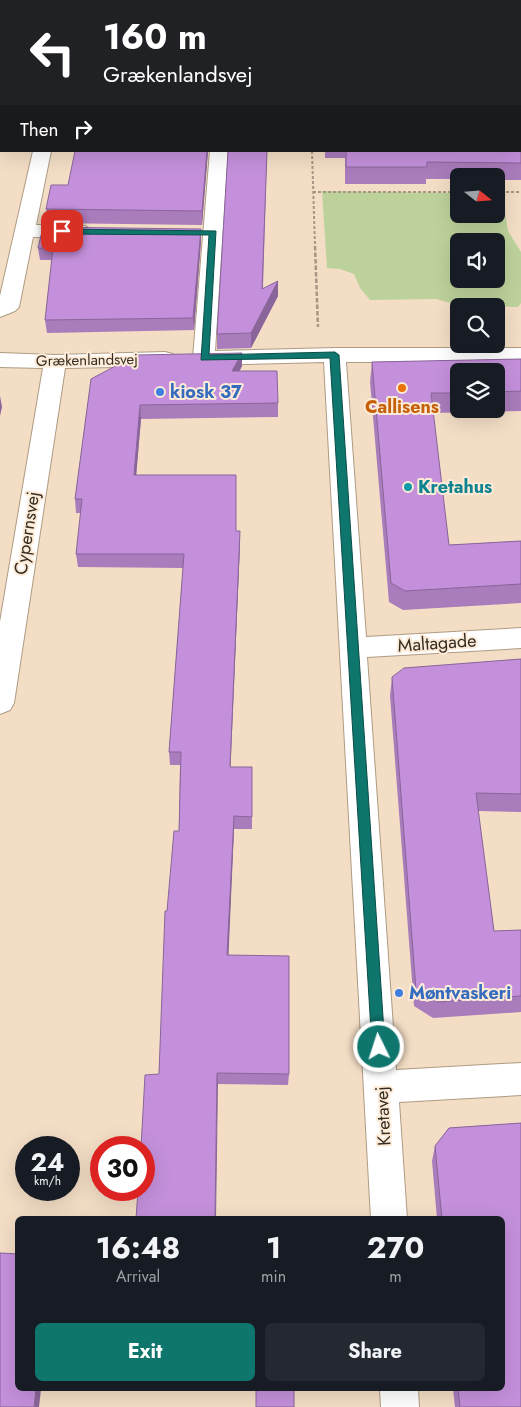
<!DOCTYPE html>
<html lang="en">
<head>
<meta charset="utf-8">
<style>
  :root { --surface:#171b24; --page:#242831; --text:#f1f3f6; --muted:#9ea1a6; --accent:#0f766e }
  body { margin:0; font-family:Jost,sans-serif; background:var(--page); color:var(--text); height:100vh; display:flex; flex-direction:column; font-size:19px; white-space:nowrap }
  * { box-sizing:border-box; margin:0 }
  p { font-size:16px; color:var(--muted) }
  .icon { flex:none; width:28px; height:28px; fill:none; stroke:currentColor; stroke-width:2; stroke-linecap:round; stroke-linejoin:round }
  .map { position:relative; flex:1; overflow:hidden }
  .sheet { position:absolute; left:15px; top:1216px; width:490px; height:175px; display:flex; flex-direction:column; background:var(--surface); border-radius:8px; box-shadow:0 5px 20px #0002 }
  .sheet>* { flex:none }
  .banner { position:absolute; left:0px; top:0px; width:521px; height:152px; box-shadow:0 5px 20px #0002; background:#202124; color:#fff; overflow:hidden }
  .needle { width:32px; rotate:107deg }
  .controls { position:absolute; left:450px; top:168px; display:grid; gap:10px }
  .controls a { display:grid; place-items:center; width:55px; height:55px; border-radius:8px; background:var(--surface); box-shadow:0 5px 20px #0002; font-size:25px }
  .speed { position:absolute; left:15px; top:1136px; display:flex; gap:10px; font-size:25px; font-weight:700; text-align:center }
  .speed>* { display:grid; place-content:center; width:65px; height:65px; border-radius:50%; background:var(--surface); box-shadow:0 5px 20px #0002; line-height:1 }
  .speed small { font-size:12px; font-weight:400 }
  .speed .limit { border:8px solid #d22; background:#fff; color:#111 }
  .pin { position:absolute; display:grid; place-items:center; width:42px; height:42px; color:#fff; margin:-21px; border-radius:10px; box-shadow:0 2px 8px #0006 }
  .me { position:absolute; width:55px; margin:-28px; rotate:356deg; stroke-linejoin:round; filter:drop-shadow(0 0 4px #0008) }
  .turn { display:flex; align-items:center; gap:18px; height:105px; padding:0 20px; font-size:22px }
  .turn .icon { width:65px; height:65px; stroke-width:2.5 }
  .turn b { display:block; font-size:35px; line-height:42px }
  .then { display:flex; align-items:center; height:48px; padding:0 20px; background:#0003; gap:10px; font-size:19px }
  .eta { display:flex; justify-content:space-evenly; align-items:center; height:85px; text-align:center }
  .eta b { font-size:30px; font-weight:700; line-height:35px }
  .button { display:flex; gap:10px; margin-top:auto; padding:10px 20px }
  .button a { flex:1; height:58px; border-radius:8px; background:var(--accent); color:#fff; font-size:20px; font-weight:700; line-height:58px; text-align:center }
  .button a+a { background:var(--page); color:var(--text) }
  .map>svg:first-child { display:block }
  .green { fill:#bdd29b; fill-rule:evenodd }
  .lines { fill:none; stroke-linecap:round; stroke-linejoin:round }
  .street-casing { stroke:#af9b83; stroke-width:2 }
  .path-far1 { stroke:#a79684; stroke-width:2; stroke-dasharray:3 2; stroke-linecap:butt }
  .path { stroke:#a79684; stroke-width:2.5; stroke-dasharray:4.5 2; stroke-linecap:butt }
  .street { fill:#fff; fill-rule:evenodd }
  .wall { fill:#a97cbc; fill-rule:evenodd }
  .shaded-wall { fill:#896599 }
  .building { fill:#c490db; stroke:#896599 }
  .route { fill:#0f766e; stroke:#0a4d48 }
  .food-dot { fill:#e8710a; stroke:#fdebd7; stroke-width:2 }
  .shop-dot { fill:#3f7fe0; stroke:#fdebd7; stroke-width:2 }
  .culture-dot { fill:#0f9aa8; stroke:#fdebd7; stroke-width:2 }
  .labels { text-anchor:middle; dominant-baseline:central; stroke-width:4; stroke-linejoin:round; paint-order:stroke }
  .far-street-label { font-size:15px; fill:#352d23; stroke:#fdebd7 }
  .shop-label { font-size:18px; font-weight:bold; fill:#366cbe; stroke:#fdebd7; text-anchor:start }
  .food-label { font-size:18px; font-weight:bold; fill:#c56008; stroke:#fdebd7 }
  .culture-label { font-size:18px; font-weight:bold; fill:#0d838f; stroke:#fdebd7; text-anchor:start }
  .street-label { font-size:18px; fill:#352d23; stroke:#fdebd7 }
</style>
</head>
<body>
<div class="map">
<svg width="521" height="1407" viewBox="0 0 521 1407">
  <rect width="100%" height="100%" fill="#f3ddc5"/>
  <path class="green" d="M322,191L459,193V214H496V193H502L508,231L521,252V303L518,307L458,305L436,299L370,300L360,288L354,274L340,269L327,268ZM459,241H496V279H459Z"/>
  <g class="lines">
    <g class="street-casing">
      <path id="street" d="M68,0H84V1H68Z
        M33,151H51L36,225H80L87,227L90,231L87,235L80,237H33L19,307L15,311L0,317V296Z
        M210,151H228L215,351L335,348H521V362H346L366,637L521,628V648L367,657L396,1070L521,1063V1095L399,1102L407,1219H371L324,362L204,365L196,363L193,358Z
        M165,352L173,354L176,359L173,364L165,366L65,368L14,703L10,710L0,714V622L43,368L0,367V353L55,355Z
        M380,1389H418L419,1407H381Z"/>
    </g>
    <path class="path-far1" d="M312,151L315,247
      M313,192H459
      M496,192H521"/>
    <path class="path" d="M315,246L318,327"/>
    <use href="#street" class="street"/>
  </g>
  <path class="wall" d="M0,0H34V1H1V27H0Z
    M366,0H521V49H520V1H366Z
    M521,90V180H496V176H459V179H426V184H345V158H325V151H520Z
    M208,151L202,225L48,223L46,209L68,185Z
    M228,151H267L263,289L278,281V296L251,348L217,349V334Z
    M201,229V241L194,330L47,333L45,320L52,260H40L38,248Z
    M242,353V366L239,371L278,403V417L141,419L136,475L236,531L240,544L230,767H252V829H234L228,955L289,1074L288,1085L218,1084L159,1074L167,911L179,831L180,765H170L169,752L183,568L78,567L76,554L81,513H76L75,499L91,379Z
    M521,359V411L433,413L449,545L521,541V603L403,610L389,602L370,382L372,362ZM459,371H496V409H459Z
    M521,659V812L478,811L494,931L521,930V1012L433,1018L414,1006L390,696L392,677Z
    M521,1123V1407H455L453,1389H502V1219H437L432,1161L435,1146L449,1128Z"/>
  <path class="shaded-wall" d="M1,92V120L0,125V97Z
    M207,151H208L202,225V211Z
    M201,229V241L194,330L193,318Z
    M278,281V296L251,348V333Z
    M242,353V366L233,385L232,371Z
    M0,396L2,407L0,416Z
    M140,405L141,419L135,489L134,475Z
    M240,531V544L230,780V767Z
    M234,816V829L228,967L227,955Z
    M217,1073L218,1084L216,1219H215Z
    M36,1389H41L39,1407H34Z"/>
  <path class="building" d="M0,0H28V1H1V10H0Z
    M221,0H271V1H221Z
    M368,0H521V33H520V1H368Z
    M0,73H1V92L0,97Z
    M520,86L521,90V163L427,162V167H346V151H520Z
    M75,151H207L202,211L46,209L51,185H68Z
    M228,151H267L262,289L278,281L251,333L217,334Z
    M43,227L201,229L193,318L45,320L53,248H38Z
    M242,353L232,371H277L278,403L140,405L134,475H236V531H240L230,767H252V817L234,816L227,955L289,956V1074L217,1073L215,1219H136L138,1190H144V1148H141L145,1075L159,1074L165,911H167L174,831H179L181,752H169L184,554H76L82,499H75L91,379L136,355Z
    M521,359V391L496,392V371H459V393H431L449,545L521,541V584L405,591L391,583L372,362Z
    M521,659V794L476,793L494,931L521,930V996L437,1002L416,990L392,677L404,668Z
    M521,1123V1407H460L458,1389H502V1219H442L435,1146L449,1128Z
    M0,1253L18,1254V1389H36L34,1407H0Z
    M256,1389H294V1407H256Z"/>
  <path class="route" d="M59,229L216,231L209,355L335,352L339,355L385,1047L383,1052L379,1054L374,1052L372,1047L330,358L201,360L209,235L62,234L59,233Z"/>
  <circle class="food-dot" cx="402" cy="388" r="5"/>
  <g class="shop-dot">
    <circle cx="160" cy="392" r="5"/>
    <circle cx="399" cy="993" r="5"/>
  </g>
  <circle class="culture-dot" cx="408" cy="487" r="5"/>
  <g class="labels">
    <g class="far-street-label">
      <text transform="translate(87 360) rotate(-1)">Grækenlandsvej</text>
    </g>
    <g class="shop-label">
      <text x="170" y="392">kiosk 37</text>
      <text x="409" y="993">Møntvaskeri</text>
    </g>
    <g class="food-label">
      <text x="402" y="407">Callisens</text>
    </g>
    <g class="culture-label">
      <text x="418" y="487">Kretahus</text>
    </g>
    <g class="street-label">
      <text transform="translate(27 533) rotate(-81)">Cypernsvej</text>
      <text transform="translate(437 643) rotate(-4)">Maltagade</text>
      <text transform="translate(383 1116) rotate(-93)">Kretavej</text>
    </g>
  </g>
</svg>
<div class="controls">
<a><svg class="needle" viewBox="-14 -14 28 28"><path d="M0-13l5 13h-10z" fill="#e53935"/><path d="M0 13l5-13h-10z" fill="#9ea1a6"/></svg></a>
<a><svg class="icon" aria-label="sound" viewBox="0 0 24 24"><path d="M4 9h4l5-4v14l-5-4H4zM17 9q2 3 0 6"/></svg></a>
<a><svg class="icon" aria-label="search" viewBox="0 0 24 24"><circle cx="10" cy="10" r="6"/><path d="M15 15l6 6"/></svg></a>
<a><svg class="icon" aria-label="layers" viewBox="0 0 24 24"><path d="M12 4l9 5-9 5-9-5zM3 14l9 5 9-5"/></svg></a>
</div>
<div class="speed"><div>24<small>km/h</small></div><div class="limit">30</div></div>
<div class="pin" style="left:62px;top:231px;background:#d93025"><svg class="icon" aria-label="arrive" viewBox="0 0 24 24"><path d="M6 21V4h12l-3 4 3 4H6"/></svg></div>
<svg class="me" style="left:379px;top:1047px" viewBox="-20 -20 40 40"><circle r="17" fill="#0f766e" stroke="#fff" stroke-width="3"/><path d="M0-11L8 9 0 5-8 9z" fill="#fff"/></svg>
<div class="banner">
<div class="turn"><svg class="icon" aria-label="left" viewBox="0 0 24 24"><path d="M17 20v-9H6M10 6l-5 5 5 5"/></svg><div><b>160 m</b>Grækenlandsvej</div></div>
<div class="then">Then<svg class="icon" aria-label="right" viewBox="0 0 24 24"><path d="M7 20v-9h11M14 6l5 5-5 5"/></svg></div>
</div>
<section class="sheet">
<div class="eta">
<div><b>16:48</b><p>Arrival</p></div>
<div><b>1</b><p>min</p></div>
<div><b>270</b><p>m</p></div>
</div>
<div class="button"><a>Exit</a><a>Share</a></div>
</section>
</div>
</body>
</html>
